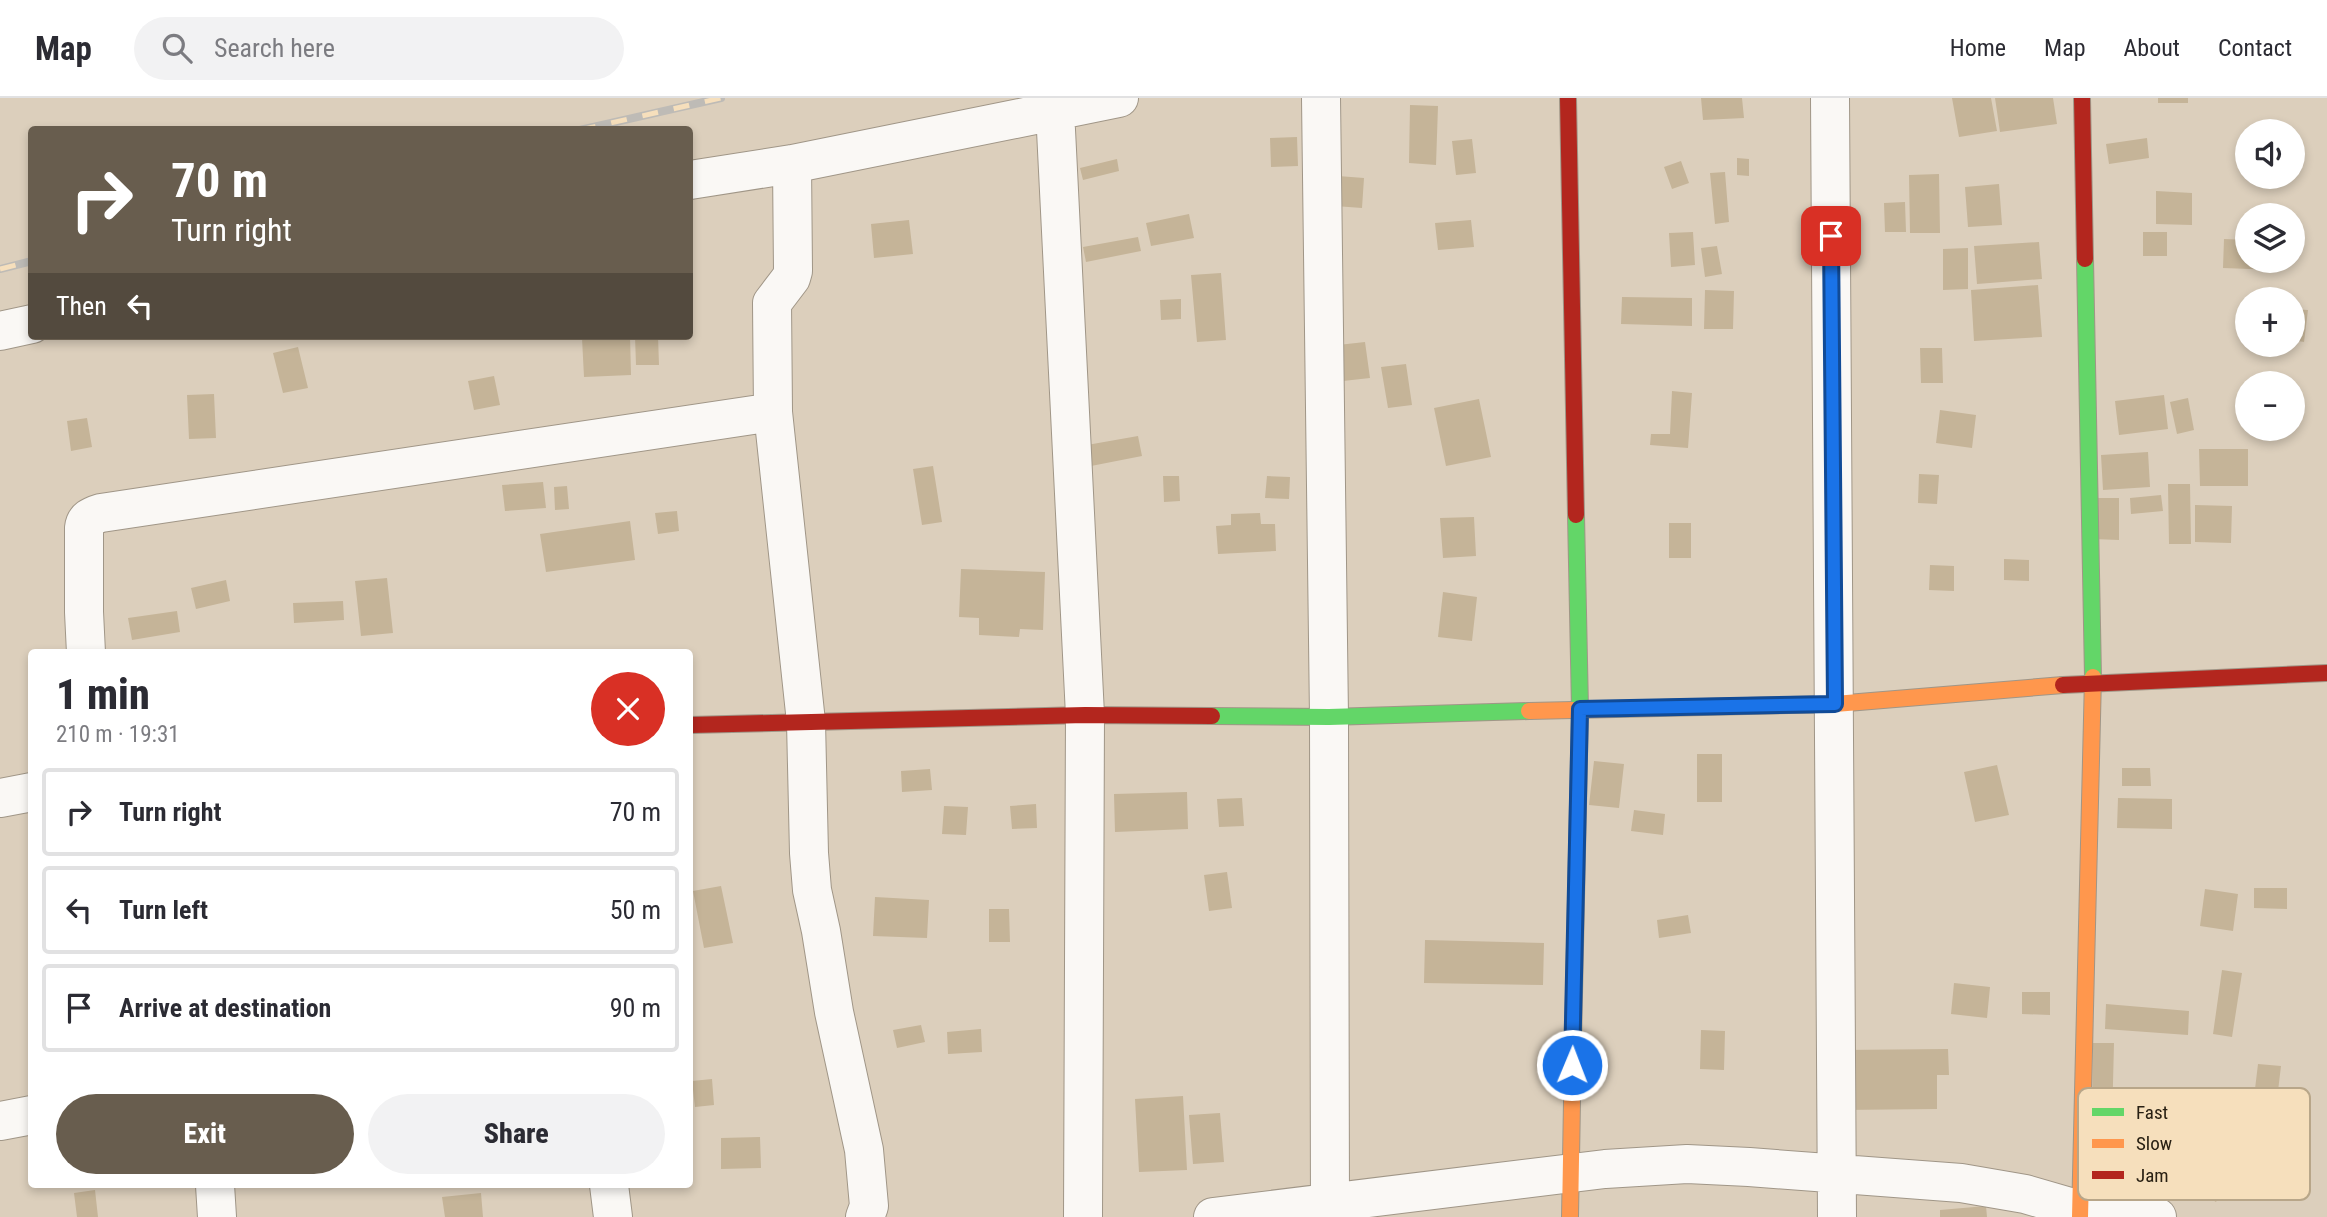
<!DOCTYPE html>
<html lang="en">
<head>
<meta charset="utf-8">
<style>
  :root { --surface:#fff; --page:#f2f2f3; --text:#2b2b33; --muted:#7c7c81; --line:#e1e1e2; --accent:#685d4e }
  body { margin:0; font-family:"Roboto Condensed",sans-serif; background:var(--page); color:var(--text); height:100vh; display:flex; flex-direction:column; font-size:26px; white-space:nowrap }
  * { box-sizing:border-box; margin:0 }
  p { font-size:23px; color:var(--muted) }
  .icon { flex:none; width:38px; height:38px; fill:none; stroke:currentColor; stroke-width:2; stroke-linecap:round; stroke-linejoin:round }
  .map { position:relative; flex:1; overflow:hidden }
  .side { position:absolute; left:28px; top:551px; width:665px; height:539px; display:flex; flex-direction:column; background:var(--surface); border-radius:7px; box-shadow:0 4px 10px #0003 }
  .side>* { flex:none }
  .guide { position:absolute; left:28px; top:28px; width:665px; height:214px; border-radius:7px; box-shadow:0 4px 10px #0003; background:#685d4e; color:#fff; overflow:hidden }
  .controls { position:absolute; left:2235px; top:21px; display:grid; gap:14px }
  .controls a { display:grid; place-items:center; width:70px; height:70px; border-radius:50%; background:var(--surface); box-shadow:0 4px 10px #0003; font-size:35px }
  .pin { position:absolute; display:grid; place-items:center; width:60px; height:60px; color:#fff; margin:-30px; border-radius:14px; box-shadow:0 4px 10px #0006 }
  .me { position:absolute; width:77px; margin:-38px; rotate:1deg; stroke-linejoin:round; filter:drop-shadow(0 0 5px #0008) }
  .turn { display:flex; align-items:center; gap:24px; height:147px; padding:0 28px; font-size:32px }
  .turn .icon { width:91px; height:91px; stroke-width:2.5 }
  .turn b { display:block; font-size:49px; line-height:60px }
  .then { display:flex; align-items:center; height:66px; padding:0 28px; background:#0003; gap:14px; font-size:26px }
  .round { display:grid; place-items:center; flex:none; width:74px; height:74px; border-radius:37px; background:var(--page) }
  .headline { display:flex; align-items:center; justify-content:space-between; height:119px; padding:0 28px }
  h1 { font-size:42px; font-weight:800; line-height:52px }
  .action { display:flex; gap:14px; margin-top:auto; padding:14px 28px }
  .action a { flex:1; height:80px; border-radius:42px; background:var(--accent); color:#fff; font-size:28px; font-weight:800; line-height:80px; text-align:center }
  .action a+a { background:var(--page); color:var(--text) }
  ul { padding:0; list-style:none }
  li { display:flex; align-items:center; gap:21px; height:88px; margin:0 14px 10px; padding:0 14px; border:4px solid var(--line); border-radius:7px }
  li div { flex:1 }
  li b { display:block; font-size:26px }
  li em { font-style:normal }
  header { display:flex; align-items:center; gap:42px; box-sizing:border-box; height:98px; padding:0 35px; background:var(--surface); border-bottom:2px solid var(--line) }
  header strong { font-size:33px }
  nav { display:flex; gap:38px; margin-inline-start:auto; font-size:24px }
  .search { width:490px; height:63px; background:var(--page); display:flex; align-items:center; gap:18px; box-sizing:border-box; padding:0 24px; border-radius:38px; color:var(--muted); font-size:26px }
  .map>svg:first-child { display:block }
  .building { fill:#c5b498 }
  .lines { fill:none; stroke-linecap:round; stroke-linejoin:round }
  .street-casing { stroke:#a09687; stroke-width:40 }
  .fast-casing { stroke:#a09687; stroke-width:18 }
  .slow-casing { stroke:#a09687; stroke-width:18 }
  .jam-casing { stroke:#a09687; stroke-width:18 }
  .street { stroke:#faf8f5; stroke-width:38 }
  .fast { stroke:#63d668; stroke-width:16 }
  .slow { stroke:#ff974d; stroke-width:16 }
  .jam { stroke:#b3261e; stroke-width:16 }
  .rail-casing { stroke:#bebbb6; stroke-width:8 }
  .rail { stroke:#f6dfbc; stroke-width:5; stroke-dasharray:16; stroke-linecap:butt }
  .route-casing { stroke:#114b97; stroke-width:18 }
  .route { stroke:#1a73e8; stroke-width:12 }
  .key { fill:#f6dfbc; stroke:#b8a689; stroke-width:2 }
  .key-label { font-size:19px; fill:#292013 }
</style>
</head>
<body>
<header>
<strong>Map</strong>
<div class="search"><svg class="icon" aria-label="search" viewBox="0 0 24 24"><circle cx="10" cy="10" r="6"/><path d="M15 15l6 6"/></svg>Search here</div>
<nav><a>Home</a><a>Map</a><a>About</a><a>Contact</a></nav>
</header>
<div class="map">
<svg width="2327" height="1119" viewBox="0 0 2327 1119">
  <rect width="100%" height="100%" fill="#dccfbc"/>
  <path class="building" d="M1701,0H1742L1744,20L1703,22Z
    M1952,0H1991L1997,33L1959,39Z
    M1995,0H2053L2057,26L2000,34Z
    M2158,0H2188V5H2158Z
    M1410,7L1438,8L1436,67L1409,65Z
    M1297,39L1298,68L1271,69L1270,40Z
    M2147,40L2149,60L2109,66L2106,46Z
    M1472,41L1476,75L1456,77L1452,43Z
    M1737,60L1749,61V78L1737,77Z
    M1117,61L1119,73L1083,82L1080,70Z
    M1681,63L1689,85L1672,91L1664,69Z
    M1725,74L1729,124L1715,126L1710,75Z
    M1939,76L1940,135H1910L1909,77Z
    M1338,78L1364,80L1362,110L1335,108Z
    M1999,86L2002,127L1968,129L1965,89Z
    M2156,93L2192,95V127L2156,126Z
    M1905,104L1906,134H1885L1884,105Z
    M1189,116L1194,140L1151,148L1146,125Z
    M909,122L913,156L874,160L871,126Z
    M1471,122L1474,149L1438,152L1435,125Z
    M1693,134L1695,167L1671,169L1669,135Z
    M2143,134H2167V158H2143Z
    M1138,139L1141,153L1086,164L1083,149Z
    M2224,141L2247,142V163H2277V172L2223,170Z
    M2039,144L2042,181L1977,186L1974,148Z
    M1717,148L1722,176L1705,179L1701,150Z
    M1968,150V191L1943,192V151Z
    M1221,175L1226,242L1197,244L1191,177Z
    M2038,187L2042,239L1974,243L1971,192Z
    M1705,192L1734,193L1733,231H1704Z
    M1622,199L1692,200V228L1621,226Z
    M1181,201V221L1161,222L1160,202Z
    M2292,211L2308,212L2304,244L2292,242Z
    M630,238L631,277L584,279L582,240Z
    M635,238H658L659,267H636Z
    M1365,244L1370,280L1334,284L1329,248Z
    M298,249L308,290L283,295L273,255Z
    M1920,250H1942L1943,285H1921Z
    M1406,266L1412,307L1388,310L1381,269Z
    M494,278L500,307L474,312L468,283Z
    M1672,293L1692,295L1688,350L1650,347L1651,336H1670Z
    M214,296L216,340L189,341L187,297Z
    M2164,297L2168,331L2119,337L2115,303Z
    M2188,300L2194,332L2177,336L2170,304Z
    M1479,301L1491,359L1446,368L1434,310Z
    M1940,312L1976,317L1972,350L1936,345Z
    M87,320L92,349L71,353L67,323Z
    M1138,338L1142,358L1091,368L1087,347Z
    M2199,351H2248V388H2200Z
    M2148,354L2150,389L2103,392L2101,357Z
    M933,368L942,424L922,427L913,371Z
    M1919,376L1939,377L1937,406L1918,405Z
    M1163,378H1179L1180,403L1164,404Z
    M1267,378L1290,379L1289,401L1265,400Z
    M543,384L546,410L505,413L502,387Z
    M2168,386H2190L2191,446H2169Z
    M567,388L569,411L555,412L554,389Z
    M2161,397L2163,413L2131,416L2130,400Z
    M2093,400H2119V442L2093,441Z
    M2195,407L2232,408L2231,445L2195,444Z
    M677,413L679,433L658,436L655,415Z
    M1260,415L1261,426H1275L1276,453L1218,456L1216,428L1231,427V416Z
    M1474,419L1476,458L1443,460L1440,420Z
    M630,423L635,462L546,474L540,436Z
    M1669,425H1691V460H1669Z
    M2004,461L2029,462V483L2004,482Z
    M1930,467L1954,468V493L1929,492Z
    M961,471L1045,474L1043,532L1020,531L1019,539L979,537V520L959,519Z
    M387,480L393,535L361,538L355,483Z
    M226,482L230,503L196,511L191,490Z
    M1443,494L1477,499L1472,543L1438,539Z
    M343,503L344,522L294,525L293,505Z
    M177,513L180,534L132,542L128,520Z
    M1697,656H1722V704H1697Z
    M1594,663L1624,666L1619,710L1589,707Z
    M1997,667L2009,717L1975,724L1964,674Z
    M2122,670H2150L2151,688H2122Z
    M930,671L932,692L902,694L901,673Z
    M1187,694L1188,731L1115,734L1114,696Z
    M1242,700L1244,728L1219,729L1217,701Z
    M2118,700L2172,701V731L2117,730Z
    M1036,706L1037,730L1012,731L1010,708Z
    M944,708L968,709L966,737L942,736Z
    M1634,712L1665,716L1663,737L1631,733Z
    M1227,774L1232,810L1209,813L1204,777Z
    M721,788L733,845L704,850L693,793Z
    M2254,790H2287V811L2254,810Z
    M2205,791L2238,796L2233,833L2200,828Z
    M875,799L929,802L927,840L873,838Z
    M989,811H1009L1010,844H989Z
    M1688,817L1691,835L1659,840L1657,822Z
    M1425,842L1544,845L1543,887L1424,885Z
    M2222,872L2242,875L2232,939L2213,936Z
    M1954,885L1990,889L1987,920L1951,916Z
    M2022,894H2050V917L2022,916Z
    M2106,906L2189,913L2188,937L2105,931Z
    M921,927L925,944L897,950L893,932Z
    M981,931L982,954L948,956L947,934Z
    M1701,932L1725,933L1724,972L1700,971Z
    M2093,945H2114L2112,1025H2092Z
    M1948,951L1949,977H1937V1011L1841,1012V952Z
    M2258,966L2281,968L2278,993L2255,991Z
    M712,981L714,1007L695,1009L692,983Z
    M1183,998L1187,1072L1139,1074L1135,1001Z
    M1220,1015L1224,1064L1193,1066L1189,1017Z
    M760,1039L761,1070L721,1071V1040Z
    M2203,1081L2223,1091L2216,1104L2197,1092Z
    M95,1092L98,1119H77L74,1095Z
    M481,1095L483,1119H445L442,1099Z
    M1986,1108L1987,1119H1940V1112Z"/>
  <g class="lines">
    <g class="street-casing">
      <path id="street" d="M1321,0L1329,619L1330,1119
        M1830,0L1837,1119
        M1055,12L1085,617L1083,1119
        M792,66L793,173L791,180L772,205L773,314L806,624L809,755L812,792L821,833L834,914L864,1052L869,1108L865,1119
        M690,82L792,66L1119,0
        M0,233L32,226
        M86,555L84,514V430C85,420 92,418 101,415L773,314
        M0,700L32,694
        M0,1023L32,1017
        M215,1087L217,1119
        M609,1087L613,1119
        M1213,1119L1605,1071L1687,1066L1749,1069L1961,1085L2025,1096L2080,1112L2157,1119"/>
    </g>
    <g class="fast-casing">
      <path id="fast" d="M2085,161L2093,579
        M1212,618L1329,619L1529,613
        M1573,945L1580,611L1576,417"/>
    </g>
    <g class="slow-casing">
      <path id="slow" d="M1529,613L1835,606L2063,587
        M1570,1119L1573,945
        M2080,1119L2093,579"/>
    </g>
    <g class="jam-casing">
      <path id="jam" d="M1568,0L1576,417
        M2082,0L2085,161
        M2063,587L2327,575
        M690,627L1085,617L1212,618"/>
    </g>
    <use href="#street" class="street"/>
    <use href="#fast" class="fast"/>
    <use href="#slow" class="slow"/>
    <use href="#jam" class="jam"/>
    <g class="rail-casing">
      <path id="rail" d="M580,32L721,0
        M0,171L32,163"/>
    </g>
    <use href="#rail" class="rail"/>
  </g>
  <g class="lines">
    <g class="route-casing">
      <path id="route" d="M1572,967L1580,611L1835,606L1831,138"/>
    </g>
    <use href="#route" class="route"/>
  </g>
  <rect x="2078" y="990" width="232" height="112" rx="10" class="key"/>
  <rect x="2092" y="1010" width="32" height="8" fill="#63d668"/>
  <rect x="2092" y="1041" width="32" height="9" fill="#ff974d"/>
  <rect x="2092" y="1073" width="32" height="8" fill="#b3261e"/>
  <g class="key-label">
    <text x="2136" y="1021">Fast</text>
    <text x="2136" y="1052">Slow</text>
    <text x="2136" y="1084">Jam</text>
  </g>
</svg>
<div class="controls">
<a><svg class="icon" aria-label="sound" viewBox="0 0 24 24"><path d="M4 9h4l5-4v14l-5-4H4zM17 9q2 3 0 6"/></svg></a>
<a><svg class="icon" aria-label="layers" viewBox="0 0 24 24"><path d="M12 4l9 5-9 5-9-5zM3 14l9 5 9-5"/></svg></a>
<a>+</a>
<a>−</a>
</div>
<div class="pin" style="left:1831px;top:138px;background:#d93025"><svg class="icon" aria-label="arrive" viewBox="0 0 24 24"><path d="M6 21V4h12l-3 4 3 4H6"/></svg></div>
<svg class="me" style="left:1572px;top:967px" viewBox="-20 -20 40 40"><circle r="17" fill="#1a73e8" stroke="#fff" stroke-width="3"/><path d="M0-11L8 9 0 5-8 9z" fill="#fff"/></svg>
<div class="guide">
<div class="turn"><svg class="icon" aria-label="right" viewBox="0 0 24 24"><path d="M7 20v-9h11M14 6l5 5-5 5"/></svg><div><b>70 m</b>Turn right</div></div>
<div class="then">Then<svg class="icon" aria-label="left" viewBox="0 0 24 24"><path d="M17 20v-9H6M10 6l-5 5 5 5"/></svg></div>
</div>
<section class="side">
<div class="headline"><div><h1>1 min</h1><p>210 m · 19:31</p></div><a class="round" style="background:#d93025;color:#fff"><svg class="icon" aria-label="close" viewBox="0 0 24 24"><path d="M6 6l12 12M18 6L6 18"/></svg></a></div>
<ul>
<li><svg class="icon" aria-label="right" viewBox="0 0 24 24"><path d="M7 20v-9h11M14 6l5 5-5 5"/></svg><div><b>Turn right</b></div><em>70 m</em></li>
<li><svg class="icon" aria-label="left" viewBox="0 0 24 24"><path d="M17 20v-9H6M10 6l-5 5 5 5"/></svg><div><b>Turn left</b></div><em>50 m</em></li>
<li><svg class="icon" aria-label="arrive" viewBox="0 0 24 24"><path d="M6 21V4h12l-3 4 3 4H6"/></svg><div><b>Arrive at destination</b></div><em>90 m</em></li>
</ul>
<div class="action"><a>Exit</a><a>Share</a></div>
</section>
</div>
</body>
</html>
